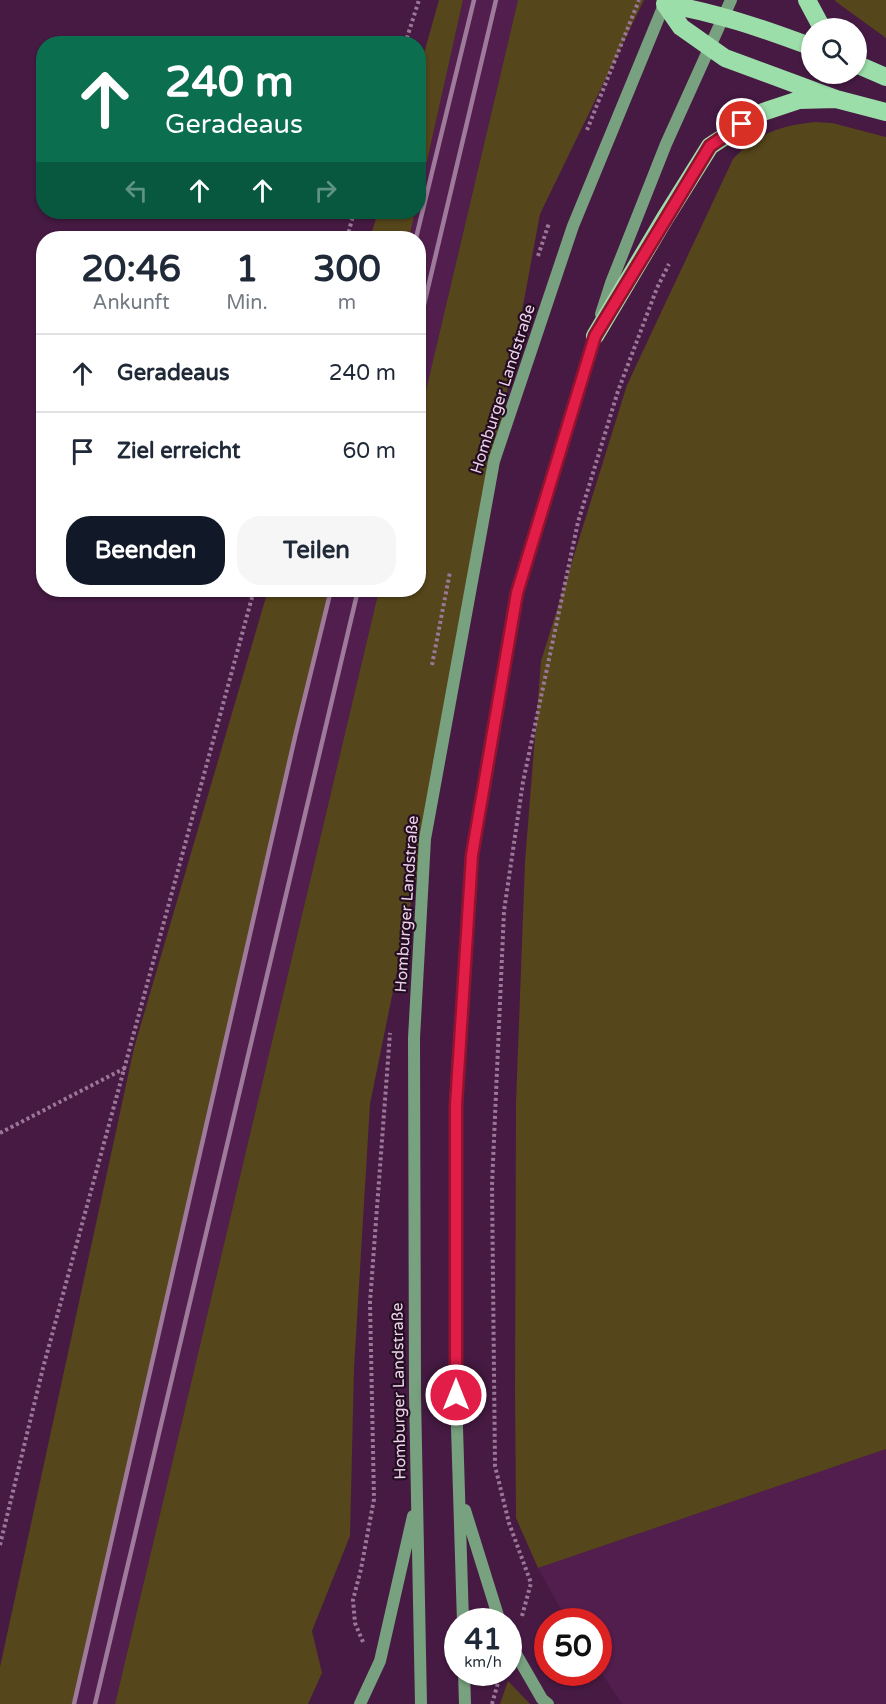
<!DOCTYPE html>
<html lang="de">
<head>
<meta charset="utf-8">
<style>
  :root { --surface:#fff; --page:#f6f6f7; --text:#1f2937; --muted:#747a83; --line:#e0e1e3; --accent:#111827 }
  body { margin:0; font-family:"Varela Round",sans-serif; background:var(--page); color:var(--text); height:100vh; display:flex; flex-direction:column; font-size:22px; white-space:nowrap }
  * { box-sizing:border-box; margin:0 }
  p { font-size:20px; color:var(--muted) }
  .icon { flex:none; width:33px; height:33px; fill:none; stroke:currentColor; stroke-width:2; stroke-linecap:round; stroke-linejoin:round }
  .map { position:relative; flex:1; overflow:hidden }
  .drawer { position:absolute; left:36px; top:231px; width:390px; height:366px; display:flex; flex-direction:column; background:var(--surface); border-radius:24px; box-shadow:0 2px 4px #0004 }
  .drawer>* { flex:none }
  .top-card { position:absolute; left:36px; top:36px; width:390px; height:183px; border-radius:24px; box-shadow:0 2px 4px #0004; background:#0b6e4f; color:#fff; overflow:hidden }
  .controls { position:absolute; left:801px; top:18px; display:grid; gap:12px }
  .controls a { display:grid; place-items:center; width:66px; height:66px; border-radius:50%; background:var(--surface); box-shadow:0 2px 4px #0004; font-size:30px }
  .speed { position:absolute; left:444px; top:1608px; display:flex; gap:12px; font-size:30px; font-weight:700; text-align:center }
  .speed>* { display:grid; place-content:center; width:78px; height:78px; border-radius:50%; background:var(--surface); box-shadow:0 2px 4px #0004; line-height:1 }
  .speed small { font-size:15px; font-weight:400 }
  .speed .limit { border:9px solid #d22; background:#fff; color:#111 }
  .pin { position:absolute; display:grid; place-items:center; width:51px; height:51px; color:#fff; margin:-26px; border:3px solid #fff; border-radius:50%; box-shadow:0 2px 6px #0007 }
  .me { position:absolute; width:66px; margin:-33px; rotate:0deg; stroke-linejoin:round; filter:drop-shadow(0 0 4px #0008) }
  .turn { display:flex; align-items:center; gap:21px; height:126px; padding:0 30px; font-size:27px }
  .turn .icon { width:78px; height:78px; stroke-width:2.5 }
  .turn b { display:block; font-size:42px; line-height:51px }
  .lanes { display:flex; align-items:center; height:57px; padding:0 30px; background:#0003; justify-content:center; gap:30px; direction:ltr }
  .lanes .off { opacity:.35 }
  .eta { display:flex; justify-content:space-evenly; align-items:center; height:102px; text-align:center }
  .eta b { font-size:36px; font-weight:800; line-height:42px }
  .button { display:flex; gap:12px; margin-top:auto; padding:12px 30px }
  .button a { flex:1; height:69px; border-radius:24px; background:var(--accent); color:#fff; font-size:24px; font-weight:800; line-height:69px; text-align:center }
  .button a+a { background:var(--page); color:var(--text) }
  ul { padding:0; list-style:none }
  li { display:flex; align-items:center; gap:18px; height:78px; padding:0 30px; border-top:2px solid var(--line) }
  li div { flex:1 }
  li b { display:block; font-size:22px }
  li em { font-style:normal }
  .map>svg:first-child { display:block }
  .built { fill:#511e4e }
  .green { fill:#56461b }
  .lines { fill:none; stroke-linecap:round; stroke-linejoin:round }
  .path { stroke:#9b7798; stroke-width:4; stroke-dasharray:3 3; stroke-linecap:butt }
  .secondary { stroke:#78a17f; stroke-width:12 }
  .highway { stroke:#9cdea9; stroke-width:18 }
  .rail { stroke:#9e7b9b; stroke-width:4.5 }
  .route-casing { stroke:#92132f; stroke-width:15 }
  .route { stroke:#e11d48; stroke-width:10 }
  .labels { text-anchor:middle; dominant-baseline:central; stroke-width:4.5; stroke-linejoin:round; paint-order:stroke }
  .street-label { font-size:16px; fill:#ecd0e9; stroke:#220e20 }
</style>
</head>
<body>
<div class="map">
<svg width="886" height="1704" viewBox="0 0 886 1704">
  <rect width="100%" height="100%" fill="#461a43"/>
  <path class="built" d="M463,0H518L419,420L418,238H409L415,212H418L419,197Z
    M329,590H379L115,1704H72L90,1638Z
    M886,1449V1704H622L599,1669L598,1622L567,1621L538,1568Z"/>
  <path class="green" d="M439,0H463L419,197V71Z
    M518,0H644L540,214L424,839L370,1104L354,1369L350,1536L312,1631L322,1673L308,1704H115L379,590H418L419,420Z
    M835,0H886V38L835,1Z
    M815,122L832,123L886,137V1449L538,1568L516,1518L515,1392L516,1103L525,862L541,661L627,385L733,159C757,133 780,126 815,122Z
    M378,212H415L409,238H370Z
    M268,590H329L90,1638L72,1704H0V1667L134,1048Z
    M508,1681L530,1704H500Z"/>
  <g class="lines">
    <path class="path" d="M405,44L419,0
      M587,130L639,0
      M347,238L354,212
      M538,256L549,223
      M432,665L450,572
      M0,1133L125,1068
      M0,1545L43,1368L254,590
      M522,1616L531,1583L509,1523L495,1466L492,1185L504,911L523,782L578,522L618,391L657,288L669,264
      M363,1642L355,1623L353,1600L361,1569L374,1499L370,1302L390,1033
      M492,1704L501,1672"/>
    <path class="secondary" d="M601,314L611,283L666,144L731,0
      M465,1510L500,1622
      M463,1622L456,1395L455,1105L472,855L517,593L596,331
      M508,1640L542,1699L548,1704
      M464,1672L465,1704
      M360,1704L380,1661L413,1516
      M421,1704L415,1395L414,1038L425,839L494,461L573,226L666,0"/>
    <path class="highway" d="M807,0L822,28
      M665,4L681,27L725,58L836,99L886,112
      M665,4C715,12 764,29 812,47
      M856,64L886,77
      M595,336L665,218L710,146L763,112L799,100L836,99"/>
    <path class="rail" d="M416,238L474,0
      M418,330L496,0
      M74,1704L295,737L331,590
      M95,1704L358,590"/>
  </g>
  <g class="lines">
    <g class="route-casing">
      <path id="route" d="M456,1395V1105L472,855L517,593L595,336L710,146L742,124"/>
    </g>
    <use href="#route" class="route"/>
  </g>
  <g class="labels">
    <g class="street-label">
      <text transform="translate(503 389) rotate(-72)">Homburger Landstraße</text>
      <text transform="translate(407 904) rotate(-86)">Homburger Landstraße</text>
      <text transform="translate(399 1391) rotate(-91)">Homburger Landstraße</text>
    </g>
  </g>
</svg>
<div class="controls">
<a><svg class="icon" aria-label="search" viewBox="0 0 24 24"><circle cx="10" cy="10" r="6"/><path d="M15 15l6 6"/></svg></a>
</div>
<div class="speed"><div>41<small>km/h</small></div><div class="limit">50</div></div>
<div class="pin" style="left:742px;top:124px;background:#d93025"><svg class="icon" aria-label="arrive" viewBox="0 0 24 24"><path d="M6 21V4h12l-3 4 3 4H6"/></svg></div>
<svg class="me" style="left:456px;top:1395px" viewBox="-20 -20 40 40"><circle r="17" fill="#e11d48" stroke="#fff" stroke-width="3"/><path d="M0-11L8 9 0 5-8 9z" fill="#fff"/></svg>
<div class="top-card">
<div class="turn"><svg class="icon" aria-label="ahead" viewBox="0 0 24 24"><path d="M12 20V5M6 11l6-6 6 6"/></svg><div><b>240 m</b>Geradeaus</div></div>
<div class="lanes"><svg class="icon off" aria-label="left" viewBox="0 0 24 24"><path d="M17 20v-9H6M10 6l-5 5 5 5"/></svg><svg class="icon" aria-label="ahead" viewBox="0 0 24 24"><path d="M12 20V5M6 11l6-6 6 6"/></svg><svg class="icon" aria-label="ahead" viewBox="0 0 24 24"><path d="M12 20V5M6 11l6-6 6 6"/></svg><svg class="icon off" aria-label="right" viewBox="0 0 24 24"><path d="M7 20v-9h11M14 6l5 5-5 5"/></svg></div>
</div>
<section class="drawer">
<div class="eta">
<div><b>20:46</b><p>Ankunft</p></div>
<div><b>1</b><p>Min.</p></div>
<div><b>300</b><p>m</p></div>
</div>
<ul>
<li><svg class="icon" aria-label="ahead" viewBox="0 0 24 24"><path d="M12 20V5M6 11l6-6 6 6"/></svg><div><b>Geradeaus</b></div><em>240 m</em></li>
<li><svg class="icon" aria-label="arrive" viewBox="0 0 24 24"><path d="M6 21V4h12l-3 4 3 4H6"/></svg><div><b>Ziel erreicht</b></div><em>60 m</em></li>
</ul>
<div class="button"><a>Beenden</a><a>Teilen</a></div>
</section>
</div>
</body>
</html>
